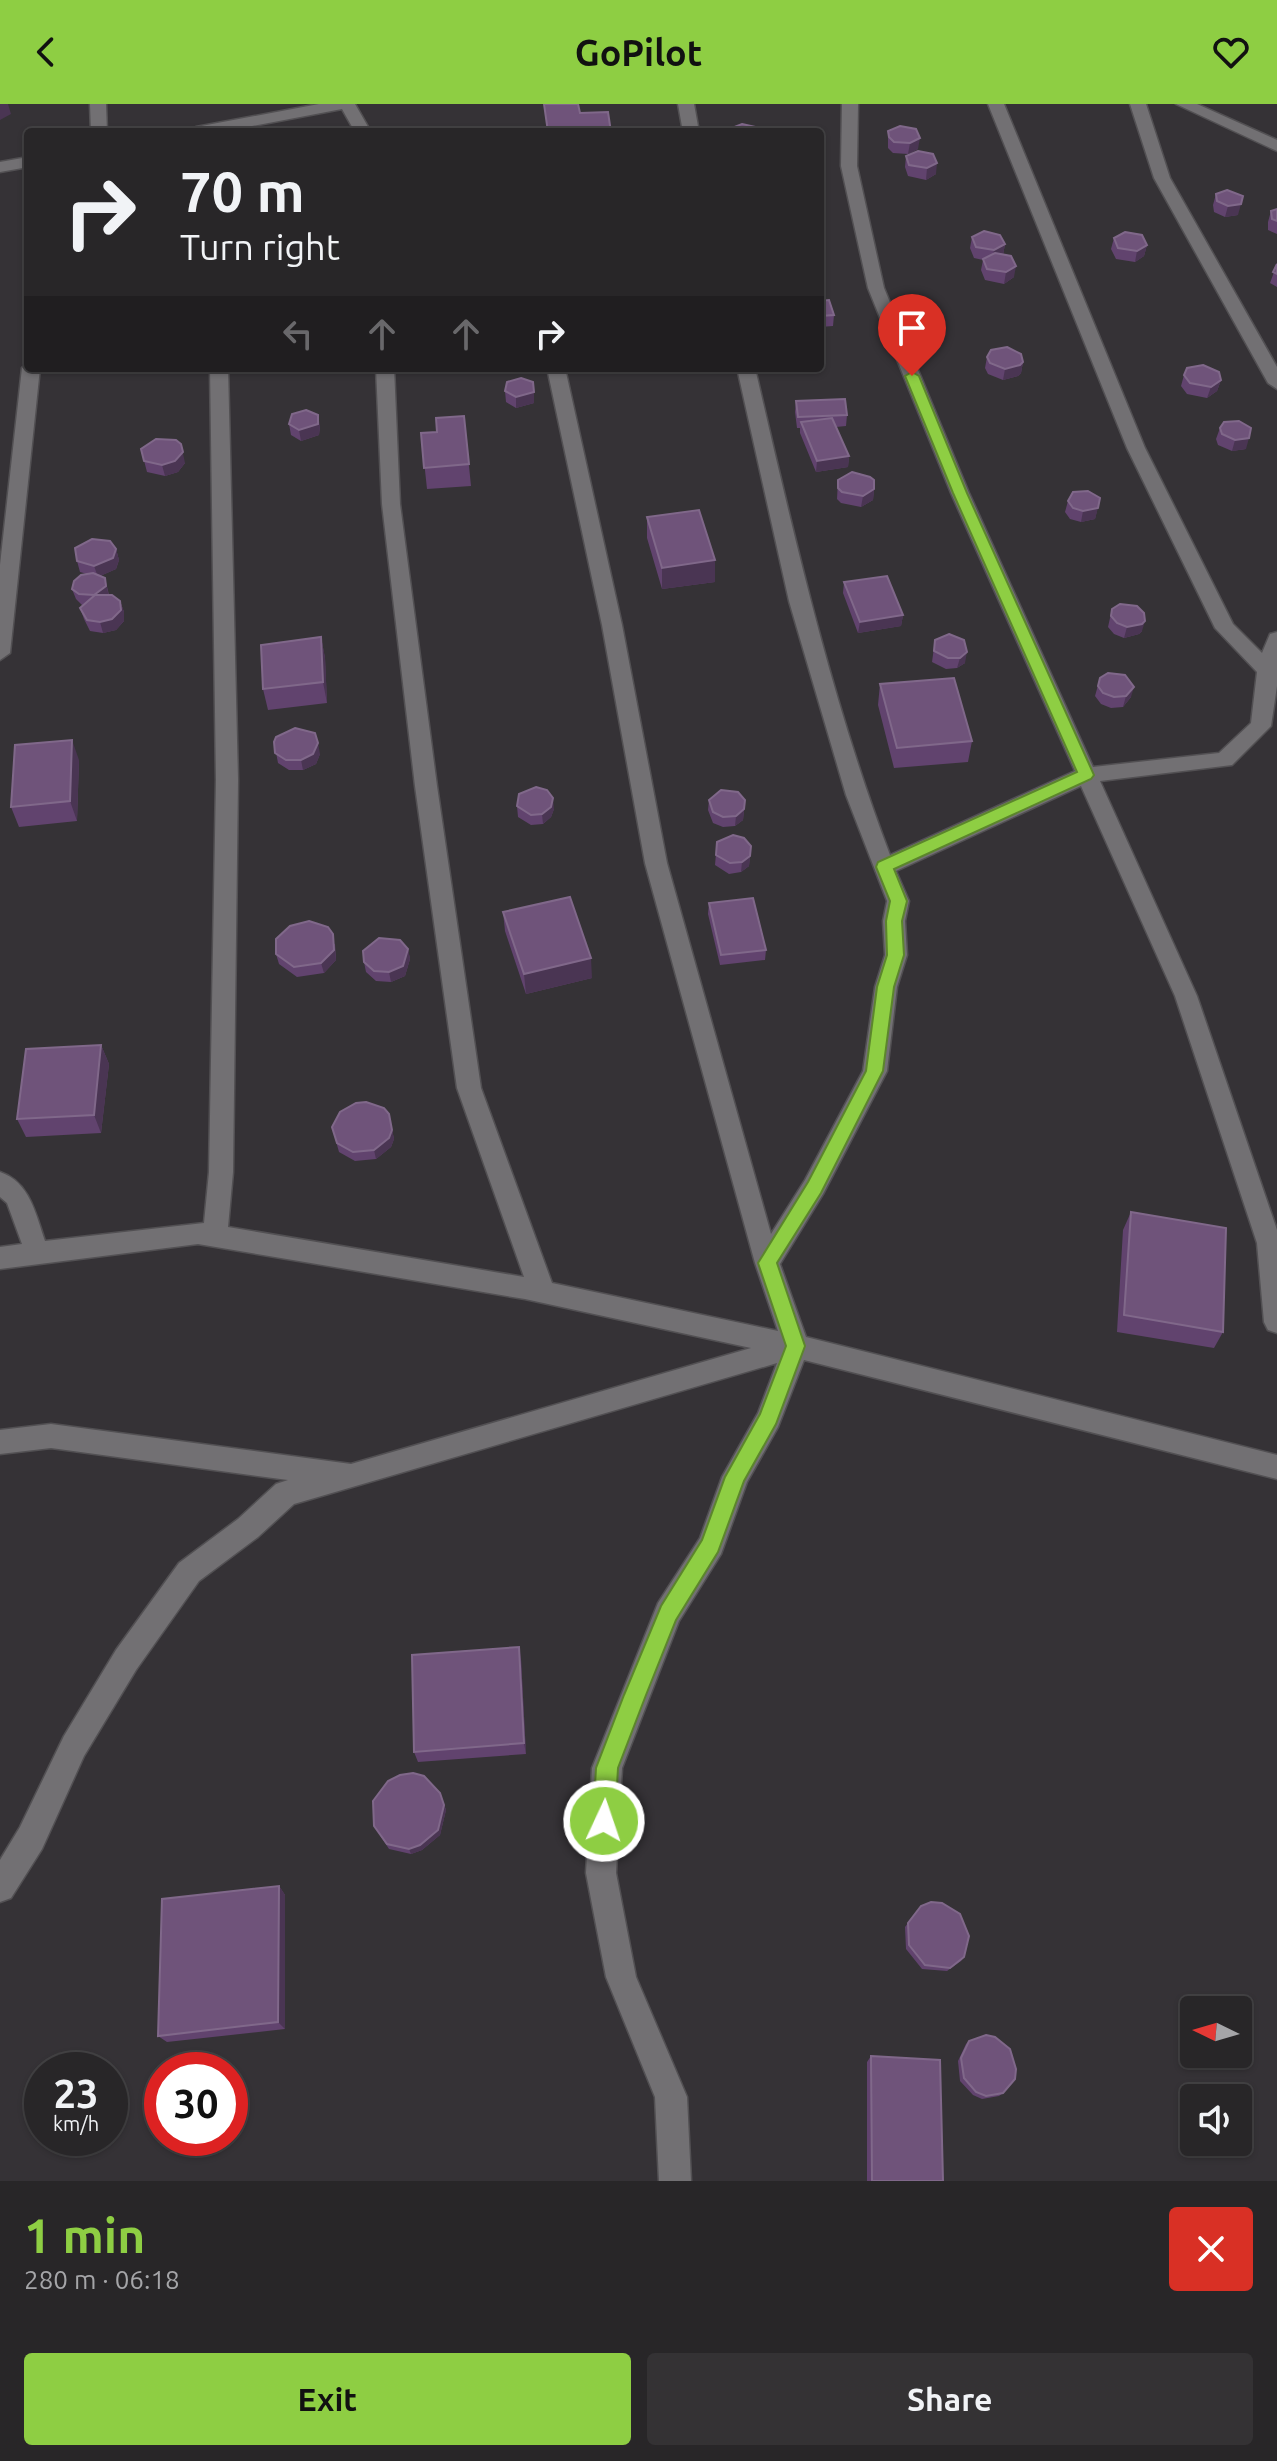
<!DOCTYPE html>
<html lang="en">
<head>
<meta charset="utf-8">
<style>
  :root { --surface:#282628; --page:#343234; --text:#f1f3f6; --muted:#a5a5a8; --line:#444345; --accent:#8ece43 }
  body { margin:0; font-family:Ubuntu,sans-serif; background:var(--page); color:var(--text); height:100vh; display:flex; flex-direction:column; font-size:30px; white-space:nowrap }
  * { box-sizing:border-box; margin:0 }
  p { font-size:26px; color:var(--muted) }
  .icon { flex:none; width:44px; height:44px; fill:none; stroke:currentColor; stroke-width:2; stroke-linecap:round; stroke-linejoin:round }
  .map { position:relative; height:2077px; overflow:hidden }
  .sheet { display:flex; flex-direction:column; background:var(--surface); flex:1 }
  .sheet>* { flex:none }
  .banner { position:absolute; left:24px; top:24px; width:800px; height:244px; border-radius:8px; box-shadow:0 2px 6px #0004,0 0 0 2px var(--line); background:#282628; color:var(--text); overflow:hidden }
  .needle { width:52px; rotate:275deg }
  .tools { position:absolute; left:1180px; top:1892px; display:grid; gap:16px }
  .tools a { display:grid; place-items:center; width:72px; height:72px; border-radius:8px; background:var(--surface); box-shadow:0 2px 6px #0004,0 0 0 2px var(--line); font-size:40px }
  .speed { position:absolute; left:24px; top:1948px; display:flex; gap:16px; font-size:40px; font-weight:700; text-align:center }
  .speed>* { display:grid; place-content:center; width:104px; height:104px; border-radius:50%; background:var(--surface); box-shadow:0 2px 6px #0004,0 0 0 2px var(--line); line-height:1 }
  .speed small { font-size:20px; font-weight:400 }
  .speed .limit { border:12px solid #d22; background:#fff; color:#111 }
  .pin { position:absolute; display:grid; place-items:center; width:68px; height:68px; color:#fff; margin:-82px -34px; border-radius:50% 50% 50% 0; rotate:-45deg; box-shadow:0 0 8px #0007 }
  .pin .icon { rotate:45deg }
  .me { position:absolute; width:88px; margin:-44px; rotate:3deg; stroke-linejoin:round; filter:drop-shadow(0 0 6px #0008) }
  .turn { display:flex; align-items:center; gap:28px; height:168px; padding:0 24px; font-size:36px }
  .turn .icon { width:104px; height:104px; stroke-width:2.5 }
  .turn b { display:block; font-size:56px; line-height:68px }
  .lanes { display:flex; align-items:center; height:76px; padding:0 24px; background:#0003; justify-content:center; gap:40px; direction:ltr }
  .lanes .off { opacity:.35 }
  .round { display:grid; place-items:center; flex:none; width:84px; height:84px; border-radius:8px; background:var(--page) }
  .overview { display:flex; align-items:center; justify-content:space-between; height:136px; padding:0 24px }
  h1 { font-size:48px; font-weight:700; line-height:60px; color:var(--accent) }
  .button { display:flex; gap:16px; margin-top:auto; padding:16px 24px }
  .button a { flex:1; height:92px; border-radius:8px; background:var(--accent); color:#111; font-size:32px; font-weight:700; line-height:92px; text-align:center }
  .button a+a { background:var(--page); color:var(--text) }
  header { display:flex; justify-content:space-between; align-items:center; height:104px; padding:0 24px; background:var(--accent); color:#111; font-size:36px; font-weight:700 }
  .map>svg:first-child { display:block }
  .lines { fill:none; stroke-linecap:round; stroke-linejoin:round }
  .street-casing { stroke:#525053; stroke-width:3 }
  .street { fill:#727073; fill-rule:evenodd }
  .wall { fill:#61436e }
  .shaded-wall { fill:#4a3553 }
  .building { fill:#6f537a; stroke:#80688a; stroke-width:2 }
  .route { fill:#8ece43; stroke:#5c862c; stroke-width:2 }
</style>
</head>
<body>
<header><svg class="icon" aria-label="back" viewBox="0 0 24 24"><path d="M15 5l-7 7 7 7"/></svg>GoPilot<svg class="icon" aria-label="heart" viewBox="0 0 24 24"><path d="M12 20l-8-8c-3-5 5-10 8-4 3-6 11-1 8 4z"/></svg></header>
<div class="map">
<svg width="1277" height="2077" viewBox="0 0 1277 2077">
  <rect width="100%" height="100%" fill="#353236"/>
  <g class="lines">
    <g class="street-casing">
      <path id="street" d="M90,0H106L107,28H91Z
        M319,0H355L371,28H355L342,5L221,28H188L196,23Z
        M678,0H694L699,28H683Z
        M842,0H858L857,62L884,184L969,389L1093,663L1219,649L1251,619L1257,568L1215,524L1127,344L988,0H1004L1145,344L1233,520L1262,549L1270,530L1277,528V582L1271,622L1232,661L1100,677L1197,892L1277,1126V1229L1268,1226L1264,1218L1257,1139L1175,892L1081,682L896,767L909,797L905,817L907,851L897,883L887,967L823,1090L780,1160L806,1233L1277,1351V1375L804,1256L778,1323L747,1378L721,1450L679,1517L622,1664L616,1769L636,1873L687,1993L691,2077H659L655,1993L606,1873L586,1769L592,1664L658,1499L700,1434L722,1373L758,1309L777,1259L294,1400L258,1433L199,1477L136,1566L84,1652L42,1745L11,1794L0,1798V1756L20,1723L64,1632L116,1546L179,1459L238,1415L276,1380L288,1376L51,1344L0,1350V1326L51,1320L351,1360L751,1244L525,1195L198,1140L0,1165V1143L22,1140L7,1099L0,1093V1068C30,1078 36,1111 45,1137L204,1119L209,1068L216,676L210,264H228L238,676L233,1068L228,1123L524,1173L457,984L415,682L382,400L376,264H394L400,400L437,682L481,984L552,1179L778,1227L755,1159L645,759L602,521L547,264H565L622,521L667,759L771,1130L805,1076L863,967L875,883L885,851L883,817L887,797L846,691L789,497L737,264H755C793,428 830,593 890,751L1075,667L951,389L868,184L841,62Z
        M1130,0H1146L1170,74L1277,263V285L1268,279L1154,74Z
        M1176,0H1197L1277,36V47Z
        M28,53V63L0,68V58Z
        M28,259V264H40L10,549L0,556V461L22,264Z"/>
    </g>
    <use href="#street" class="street"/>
  </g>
  <path class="wall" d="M900,22L918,45L908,50L893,49L888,44V27Z
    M906,52L936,70L926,76L908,72L905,63Z
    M1216,90L1238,111L1225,113L1214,108L1213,101Z
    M1277,105V130L1268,126V118L1271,107Z
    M972,133L1005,140L1003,151L1014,173L1004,180L985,176L981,166L983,156L974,154L970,144Z
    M1114,134L1147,141L1144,152L1135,158L1116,155L1111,145Z
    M1277,160V183L1270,179Z
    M820,197L834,211L833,222L820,223Z
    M987,253L1023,258L1021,269L1018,272L1003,276L988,270L985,264Z
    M1184,271L1221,276L1217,287L1207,294L1187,290L1181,282Z
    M533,278L534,299L516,304L506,298L505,287Z
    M796,297L847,311L846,322L836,323L849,352L848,363L816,368L800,329V324H797L795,308Z
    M464,312L471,382L427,385L421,329L437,328Z
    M289,320L320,322L319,331L301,337L291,331Z
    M1220,324L1246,345L1232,347L1218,341L1216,335Z
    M141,345L185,359L178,368L165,372L147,368Z
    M838,376L874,385L873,396L861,403L841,399L837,395Z
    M1100,394L1095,415L1081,418L1070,415L1065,408L1068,397Z
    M647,413L715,478L662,485L647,434Z
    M116,445L119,456L116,465L100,472L105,474L109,491L120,497L124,508V517L116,526L103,529L90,527L84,515L80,504L84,501H82L76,495L72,485L87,470L80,468L77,457Z
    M844,478L903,511L901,522L858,529L843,489Z
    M1112,505L1142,527L1139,530L1124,534L1114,530L1108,523Z
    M949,530L965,559L957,564L946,565L932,558L935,536Z
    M321,533L325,554L327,599L268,606L263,585Z
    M1100,574L1131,593L1123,603L1111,604L1101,600L1095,592Z
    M880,580L972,637L968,658L894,664L878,601Z
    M274,638L320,650L316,660L303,666H289L278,659Z
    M79,656L77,717L19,723L11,703Z
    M709,696H745L743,716L735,722L723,723L713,719L708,706Z
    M517,702L554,705L551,713L543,720L531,721L518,713Z
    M717,738L751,742L749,762L741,768L729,770L715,761Z
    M709,799L766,846L765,856L720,861L708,810Z
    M503,808L592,874L526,890L505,827Z
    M335,840L336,856L324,869L297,873L279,860L276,850Z
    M408,845L410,855L405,872L391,878L376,877L366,868L364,858Z
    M101,941L109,960L101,1029L26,1033L17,1015Z
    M389,1010L394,1035L391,1043L376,1055L355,1057L339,1048L332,1023Z
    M1131,1108L1223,1228L1214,1244L1117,1228L1123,1126Z
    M521,1555L526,1650L418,1658L414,1648Z
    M440,1689L446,1706L440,1731L422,1746L411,1750L389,1745L374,1722Z
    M279,1782L285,1791V1925L167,1938L158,1932Z
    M908,1819L964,1853L961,1857L947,1867L922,1865L906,1845L905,1823Z
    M969,1937L1003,1989L999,1992L982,1995L973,1991L960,1977L958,1957L966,1940Z
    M871,1952L943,2077H867V1958Z"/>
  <path class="shaded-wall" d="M0,0H8L11,10L0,16Z
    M920,34L918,45L908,50L910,39Z
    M937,59L936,70L926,76L927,64Z
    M1241,100L1238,111L1225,113L1228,102Z
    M1005,140L1003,151L992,157L994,146Z
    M1147,141L1144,152L1135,158L1137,147Z
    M1016,162L1014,173L1004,180L1006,168Z
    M1023,258L1021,269L1018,272L1003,276L1005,265Z
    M1221,276L1217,287L1207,294L1211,283Z
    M534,288V299L516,304V293Z
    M318,311L320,322L319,331L301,337L299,326Z
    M1249,334L1246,345L1232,347L1235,336Z
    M181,340L185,359L178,368L165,372L162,361Z
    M849,352L848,363L816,368L817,357Z
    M874,385L873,396L861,403L863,392Z
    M1098,404L1095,415L1081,418L1083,407Z
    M116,445L119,456L116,465L98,473L94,462Z
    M715,456V478L662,485V464Z
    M105,474L109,493L94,491Z
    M120,497L124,508V517L116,526L103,529L100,518Z
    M903,511L901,522L858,529L860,518Z
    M1145,517L1142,527L1139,530L1124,534L1127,523Z
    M321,533L325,554L327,599L323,578Z
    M967,548L965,559L957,564L960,554Z
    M1134,583L1131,593L1123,603L1126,592Z
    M72,636L79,656L77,717L70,697Z
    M318,639L320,650L316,660L303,666L301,656Z
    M553,694L554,705L551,713L543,720L542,710Z
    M744,705L743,716L735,722L736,712Z
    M751,742L749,762L741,768L742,758Z
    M333,830L336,856L324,869L321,859Z
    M408,845L410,855L405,872L391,878L389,868Z
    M591,854L592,874L526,890L524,870Z
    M101,941L109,960L101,1029L94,1011Z
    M392,1026L394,1035L391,1043L376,1055L374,1046Z
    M519,1543L521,1555L526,1650L524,1639Z
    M444,1701L446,1706L440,1731L422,1746L411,1750L409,1745Z
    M279,1782L285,1791V1925L278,1918Z"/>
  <path class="building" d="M544,0H578L580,9L608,8L611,28H548Z
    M742,20L756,23L758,28H730L729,25Z
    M900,22L916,25L920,34L910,39L894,38L889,33L888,27Z
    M918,47L933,50L937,59L927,64L909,61L906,52Z
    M1227,86L1243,92L1241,100L1228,102L1217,97L1216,90Z
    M1277,105V117L1272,115L1271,107Z
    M984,127L1000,131L1005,140L994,146L976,143L972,133Z
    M1125,128L1142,131L1147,141L1137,147L1118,144L1114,134Z
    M995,149L1011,152L1016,162L1006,168L987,165L983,155Z
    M1277,160V170L1273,168Z
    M829,196L834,211L820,212V197Z
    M1007,243L1021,250L1023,258L1020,261L1005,265L990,259L987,253L991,246Z
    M1203,261L1219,268L1221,276L1211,283L1190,279L1184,271L1187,264Z
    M521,274L533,278L534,288L516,293L505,287L507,278Z
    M845,295L847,311L798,313L796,297Z
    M306,306L318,311V320L299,326L289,320L292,310Z
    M464,312L469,360L424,364L421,329L437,328L436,314Z
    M832,314L849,352L817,357L801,318Z
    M1239,317L1251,324L1249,334L1235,336L1222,330L1220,324L1224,318Z
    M156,335L176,336L181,340L183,348L175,357L162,361L144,357L141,345Z
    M852,368L870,373L874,376V385L863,392L842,388L838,384V376Z
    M1088,387L1100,394L1098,404L1083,407L1073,404L1068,397L1073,388Z
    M699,406L715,456L662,464L647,413Z
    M92,435L110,437L116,445L113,454L94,462L77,457L75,444Z
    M93,469L105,474L106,482L94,491L79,490L72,485L74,477L81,471Z
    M887,472L903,511L860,518L844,478Z
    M95,491H112L120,497L121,506L112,515L100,518L87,516L80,504Z
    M1120,500L1137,502L1144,509L1145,517L1142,520L1127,523L1117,519L1111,512L1112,505Z
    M949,530L964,536L967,548L960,554H948L934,547L935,536Z
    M321,533L323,578L263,585L261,541Z
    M1108,569L1125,571L1134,583L1126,592L1114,593L1103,589L1098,582L1100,574Z
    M954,574L972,637L897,644L880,580Z
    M295,624L315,629L318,639L313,650L301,656H286L275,649L274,638L276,633Z
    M72,636L70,697L11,703L15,641Z
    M536,683L547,686L553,694L551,703L542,710L531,711L517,702L519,690Z
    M721,686L738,688L745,696L744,705L736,712L723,713L713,708L709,696Z
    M733,731L744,734L751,742L750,752L742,758L730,759L716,751L717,738Z
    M570,793L591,854L524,870L503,808Z
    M753,794L766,846L721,851L709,799Z
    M309,817L328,823L333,830L334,846L321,859L294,863L276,850V835L290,822Z
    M379,834L400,836L408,845L403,862L389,868L374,867L364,858L363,847Z
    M101,941L94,1011L17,1015L26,945Z
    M366,998L384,1004L389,1010L392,1026L389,1034L374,1046L353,1048L337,1039L332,1023L340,1008L356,999Z
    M1131,1108L1226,1124L1223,1228L1124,1211Z
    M519,1543L524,1639L414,1648L412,1551Z
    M413,1669L424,1672L440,1689L444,1701L438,1726L420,1741L409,1745L387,1740L374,1722L373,1697L388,1677L400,1671Z
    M279,1782L278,1918L158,1932L162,1795Z
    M931,1798L942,1799L960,1810L969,1832L964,1853L950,1864L925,1861L909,1841L908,1819L921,1802Z
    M986,1931L995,1933L1010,1945L1016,1965L1015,1975L1003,1989L986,1992L976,1988L964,1974L961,1954L969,1937Z
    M871,1952L940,1956L943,2077H872Z"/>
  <path class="route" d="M912,268L919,272L967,389L1094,671L1091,675L894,765L907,797L902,817L904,851L894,883L883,967L821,1089L777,1159L805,1242L776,1320L744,1377L718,1448L676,1516L646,1591L618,1664L615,1717L612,1725L604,1728L596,1725L593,1717L596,1664L624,1591L661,1502L702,1436L725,1373L760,1310L786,1242L758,1159L808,1078L866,967L877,883L887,851L886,817L890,797L876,763L878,758L1077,668L953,389L905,272Z"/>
</svg>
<div class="tools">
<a><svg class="needle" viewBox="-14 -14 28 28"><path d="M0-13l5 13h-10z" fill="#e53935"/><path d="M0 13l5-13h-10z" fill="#a5a5a8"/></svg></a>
<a><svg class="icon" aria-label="sound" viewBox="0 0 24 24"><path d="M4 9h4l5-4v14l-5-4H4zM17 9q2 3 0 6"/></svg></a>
</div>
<div class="speed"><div>23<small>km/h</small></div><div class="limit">30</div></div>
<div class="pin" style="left:912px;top:272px;background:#d93025"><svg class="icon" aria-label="arrive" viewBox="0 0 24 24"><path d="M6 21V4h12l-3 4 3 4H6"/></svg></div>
<svg class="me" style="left:604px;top:1717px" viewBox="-20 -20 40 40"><circle r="17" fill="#8ece43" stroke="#fff" stroke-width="3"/><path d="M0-11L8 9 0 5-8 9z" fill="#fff"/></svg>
<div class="banner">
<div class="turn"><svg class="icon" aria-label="right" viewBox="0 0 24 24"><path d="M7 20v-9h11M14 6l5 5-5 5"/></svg><div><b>70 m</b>Turn right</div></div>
<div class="lanes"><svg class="icon off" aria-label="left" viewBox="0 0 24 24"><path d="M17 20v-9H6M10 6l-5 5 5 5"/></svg><svg class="icon off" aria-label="ahead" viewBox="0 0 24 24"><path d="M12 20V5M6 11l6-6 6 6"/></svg><svg class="icon off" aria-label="ahead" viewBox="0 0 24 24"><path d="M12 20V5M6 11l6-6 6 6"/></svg><svg class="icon" aria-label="right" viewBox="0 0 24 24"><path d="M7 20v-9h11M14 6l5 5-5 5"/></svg></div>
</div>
</div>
<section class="sheet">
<div class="overview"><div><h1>1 min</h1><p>280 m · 06:18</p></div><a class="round" style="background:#d93025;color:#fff"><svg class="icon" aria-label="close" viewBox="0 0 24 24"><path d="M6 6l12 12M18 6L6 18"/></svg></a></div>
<div class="button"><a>Exit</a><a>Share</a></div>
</section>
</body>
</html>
